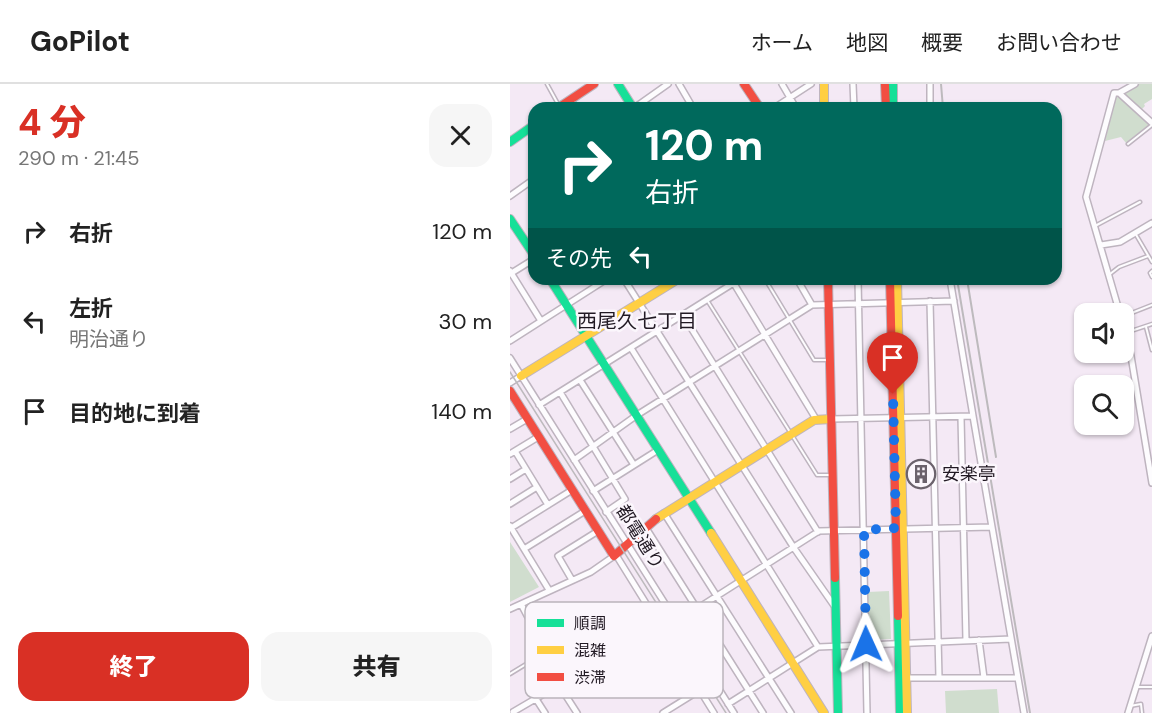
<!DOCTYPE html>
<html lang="ja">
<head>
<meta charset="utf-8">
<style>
  :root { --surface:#fff; --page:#f6f6f6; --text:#222; --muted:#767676; --line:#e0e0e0; --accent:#d93025 }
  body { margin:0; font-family:"DM Sans","Noto Sans JP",sans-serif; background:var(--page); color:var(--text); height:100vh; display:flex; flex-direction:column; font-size:22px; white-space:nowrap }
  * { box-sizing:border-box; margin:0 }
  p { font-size:20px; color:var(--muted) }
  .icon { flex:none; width:33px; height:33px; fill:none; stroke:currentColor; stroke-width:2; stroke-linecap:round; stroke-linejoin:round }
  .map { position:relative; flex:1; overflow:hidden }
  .side { display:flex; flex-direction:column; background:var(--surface); width:510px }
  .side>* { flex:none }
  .banner { position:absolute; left:18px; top:18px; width:534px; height:183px; border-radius:18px; box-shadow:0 2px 4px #0004; background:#00695c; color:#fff; overflow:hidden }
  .fabs { position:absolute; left:564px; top:219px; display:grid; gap:12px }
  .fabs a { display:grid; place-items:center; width:60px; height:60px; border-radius:12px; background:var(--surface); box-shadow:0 2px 4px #0004; font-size:30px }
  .pin { position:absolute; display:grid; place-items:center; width:51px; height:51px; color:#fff; margin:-62px -26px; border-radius:50% 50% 50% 0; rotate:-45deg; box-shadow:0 0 6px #0007 }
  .pin .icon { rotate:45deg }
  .me { position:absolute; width:66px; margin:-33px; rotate:359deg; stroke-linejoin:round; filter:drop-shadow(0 0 4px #0008) }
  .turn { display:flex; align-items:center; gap:21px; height:126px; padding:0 18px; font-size:27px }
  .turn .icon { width:78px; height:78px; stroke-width:2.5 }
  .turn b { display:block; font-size:42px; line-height:51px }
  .then { display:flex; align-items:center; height:57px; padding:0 18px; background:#0003; gap:12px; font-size:22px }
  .round { display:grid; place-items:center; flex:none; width:63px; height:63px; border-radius:18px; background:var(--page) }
  .summary { display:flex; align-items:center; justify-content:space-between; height:102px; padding:0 18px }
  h1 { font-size:36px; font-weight:800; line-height:45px; color:var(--accent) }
  .primary-button { display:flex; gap:12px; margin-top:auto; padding:12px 18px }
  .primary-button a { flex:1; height:69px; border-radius:18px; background:var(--accent); color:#fff; font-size:24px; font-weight:800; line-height:69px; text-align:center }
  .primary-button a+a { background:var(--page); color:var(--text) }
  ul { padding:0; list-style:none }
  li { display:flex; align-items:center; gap:18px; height:90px; padding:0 18px }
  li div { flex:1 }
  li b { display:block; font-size:22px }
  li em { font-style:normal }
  header { display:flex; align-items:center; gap:36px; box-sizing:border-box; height:84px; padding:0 30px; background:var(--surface); border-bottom:2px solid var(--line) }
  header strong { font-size:28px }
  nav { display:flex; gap:33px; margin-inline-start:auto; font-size:21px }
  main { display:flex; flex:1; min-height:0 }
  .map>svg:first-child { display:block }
  .green { fill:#d0ddce }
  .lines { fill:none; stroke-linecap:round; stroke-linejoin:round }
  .lane-casing { stroke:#beb4bf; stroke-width:5 }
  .street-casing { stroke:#beb4bf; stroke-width:8 }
  .fast-casing { stroke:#beb4bf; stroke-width:10 }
  .slow-casing { stroke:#beb4bf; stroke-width:10 }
  .jam-casing { stroke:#beb4bf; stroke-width:10 }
  .lane { stroke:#fdfcfe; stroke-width:2 }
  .street { stroke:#fdfcfe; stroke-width:5 }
  .fast { stroke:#16e098; stroke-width:8 }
  .slow { stroke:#ffcf43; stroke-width:8 }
  .jam { stroke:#f24e42; stroke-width:8 }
  .tram { stroke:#bdbabd; stroke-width:1.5 }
  .rail { stroke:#bdbabd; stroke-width:2 }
  .route { stroke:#1a73e8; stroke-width:10; stroke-dasharray:0 18 }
  .labels { text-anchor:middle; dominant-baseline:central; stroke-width:5; stroke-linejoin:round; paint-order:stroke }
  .poi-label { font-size:18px; fill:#211923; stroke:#fbf6fc; text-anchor:start }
  .street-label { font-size:18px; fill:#211923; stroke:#fbf6fc }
  .neighbourhood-label { font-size:20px; fill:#211923; stroke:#fbf6fc }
  .key { fill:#fbf6fc; stroke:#bab4bb; stroke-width:1.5 }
  .key-label { font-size:16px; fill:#211923 }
</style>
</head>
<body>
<header>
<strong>GoPilot</strong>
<nav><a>ホーム</a><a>地図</a><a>概要</a><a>お問い合わせ</a></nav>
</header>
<main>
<section class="side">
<div class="summary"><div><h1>4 分</h1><p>290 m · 21:45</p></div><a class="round"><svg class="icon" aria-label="close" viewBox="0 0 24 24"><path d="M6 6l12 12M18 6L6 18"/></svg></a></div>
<ul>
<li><svg class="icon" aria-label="right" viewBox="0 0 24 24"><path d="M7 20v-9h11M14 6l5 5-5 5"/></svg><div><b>右折</b></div><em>120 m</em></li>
<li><svg class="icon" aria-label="left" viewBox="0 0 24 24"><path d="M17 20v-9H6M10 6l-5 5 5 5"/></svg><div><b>左折</b><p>明治通り</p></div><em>30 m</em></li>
<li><svg class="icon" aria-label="arrive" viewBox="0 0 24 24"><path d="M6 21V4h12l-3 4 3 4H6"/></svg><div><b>目的地に到着</b></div><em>140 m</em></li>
</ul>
<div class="primary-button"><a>終了</a><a>共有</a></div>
</section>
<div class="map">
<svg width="642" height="629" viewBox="0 0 642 629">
  <rect width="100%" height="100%" fill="#f4e9f5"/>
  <path class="green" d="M628,0H642V15L634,20L635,22L632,25L614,11L615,7Z
    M605,13H609L640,40L616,59L611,53L595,57Z
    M0,458L29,503L0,518Z
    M379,507L381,555L360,556L357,553L358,508Z
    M487,605L489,629H436L435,607Z"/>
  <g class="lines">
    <g class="lane-casing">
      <path id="lane" d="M37,0L48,20
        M63,16L67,24
        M618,60L642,41
        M585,142L630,118
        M625,149L642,178
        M642,187L640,189L642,193
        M600,190L609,183L638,172
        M255,195L304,276H317
        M197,216L307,391H320
        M614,232L642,221
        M636,243L642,266
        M618,248L642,240
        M0,590L36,568
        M626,603H642
        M620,622L631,620L632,629"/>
    </g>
    <g class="street-casing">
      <path id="street" d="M169,0L183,24
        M272,0L286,24
        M343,0L344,24
        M420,0V24
        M609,9L642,39
        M124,24L158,0
        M264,24L301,0
        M0,112L24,95
        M591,161L610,158L642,139
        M0,187L31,237
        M0,190L24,175
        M114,195L284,464L325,523
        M287,195L302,221
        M348,195L357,629
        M440,195L463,332
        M223,198L306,335
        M420,217L429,594
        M610,230L576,113L604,9H609L625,0
        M173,231L308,448
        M614,242L621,272L642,399
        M0,257L97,195
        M121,264L308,563
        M0,274L224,629
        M70,296L124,381
        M0,299L11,292
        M50,308L115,415L96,428
        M29,321L230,195
        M451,333L456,556
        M0,345L17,335
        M5,367L38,421
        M0,370L28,353
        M64,376L127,331L302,221L444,217
        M0,395L16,385
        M83,407L148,366
        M0,420L27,403
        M154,429L281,629
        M0,442L39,506
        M482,443L514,629
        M1,444L62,406
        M136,444L253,629
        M14,465L75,427
        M106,471L204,629
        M62,496L48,472L88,447
        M11,520L52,597L49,601
        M0,525L81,488L104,472
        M166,538L309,447L482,443L463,332L321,335
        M469,556L474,594
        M393,594H507
        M26,615L35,629
        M218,620L308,563L501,555
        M3,628L49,601L67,629
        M153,629L190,606
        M618,629L642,552"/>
    </g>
    <g class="fast-casing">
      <path id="fast" d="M108,0L123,24
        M383,0V24
        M0,58L24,41
        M0,135L24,171
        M40,195L201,449
        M325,494L328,629
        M388,532L390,629"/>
    </g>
    <g class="slow-casing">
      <path id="slow" d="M314,0V24
        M221,195L222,196
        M387,195L397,629
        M11,292L168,195
        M146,435L304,336L321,335
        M201,449L314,629"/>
    </g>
    <g class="jam-casing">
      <path id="jam" d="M234,0L250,24
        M375,0L376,24
        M48,24L84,0
        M318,195L325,494
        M380,195L388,532
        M0,307L104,472L146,435"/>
    </g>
    <use href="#lane" class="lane"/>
    <use href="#street" class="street"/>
    <use href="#fast" class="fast"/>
    <use href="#slow" class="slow"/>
    <use href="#jam" class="jam"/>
    <path class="tram" d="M0,288L216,629"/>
    <path class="rail" d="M431,0L433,24
      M447,195L520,629
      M457,195L486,373"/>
  </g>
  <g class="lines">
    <path class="route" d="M356,560L354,446L386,444L383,310"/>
  </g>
  <defs>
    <g id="building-ring" transform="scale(1.5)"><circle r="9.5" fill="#fbf6fc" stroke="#6b626c" stroke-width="1.5"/><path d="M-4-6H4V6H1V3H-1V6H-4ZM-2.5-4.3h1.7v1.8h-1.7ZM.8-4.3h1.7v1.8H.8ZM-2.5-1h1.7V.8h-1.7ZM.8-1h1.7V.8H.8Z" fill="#6b626c"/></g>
  </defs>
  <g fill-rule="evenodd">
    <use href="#building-ring" x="411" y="390"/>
  </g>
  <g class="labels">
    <g class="poi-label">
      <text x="432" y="390">安楽亭</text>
    </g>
    <g class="street-label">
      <text transform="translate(130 453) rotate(58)">都電通り</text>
    </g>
    <g class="neighbourhood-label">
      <text x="127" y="237">西尾久七丁目</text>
    </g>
  </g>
  <rect x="15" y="518" width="198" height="96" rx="9" class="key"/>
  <rect x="27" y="535" width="27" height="8" fill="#16e098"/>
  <rect x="27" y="562" width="27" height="8" fill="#ffcf43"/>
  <rect x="27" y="589" width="27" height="8" fill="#f24e42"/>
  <g class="key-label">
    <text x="64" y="545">順調</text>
    <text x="64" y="572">混雑</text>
    <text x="64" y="599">渋滞</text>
  </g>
</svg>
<div class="fabs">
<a><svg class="icon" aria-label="sound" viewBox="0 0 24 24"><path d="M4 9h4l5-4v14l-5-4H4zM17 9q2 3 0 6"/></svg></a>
<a><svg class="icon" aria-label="search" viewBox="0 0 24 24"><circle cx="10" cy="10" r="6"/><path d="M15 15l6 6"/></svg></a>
</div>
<div class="pin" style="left:383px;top:310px;background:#d93025"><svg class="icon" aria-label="arrive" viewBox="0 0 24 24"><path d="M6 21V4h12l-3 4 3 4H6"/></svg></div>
<svg class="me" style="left:356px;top:560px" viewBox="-20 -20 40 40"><path d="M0-17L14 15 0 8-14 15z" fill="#1a73e8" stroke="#fff" stroke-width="4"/></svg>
<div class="banner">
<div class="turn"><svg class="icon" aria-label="right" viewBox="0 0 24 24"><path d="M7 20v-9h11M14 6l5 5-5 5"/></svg><div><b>120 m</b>右折</div></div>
<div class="then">その先<svg class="icon" aria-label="left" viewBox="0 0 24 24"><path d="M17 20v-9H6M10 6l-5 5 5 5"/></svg></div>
</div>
</div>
</main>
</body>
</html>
